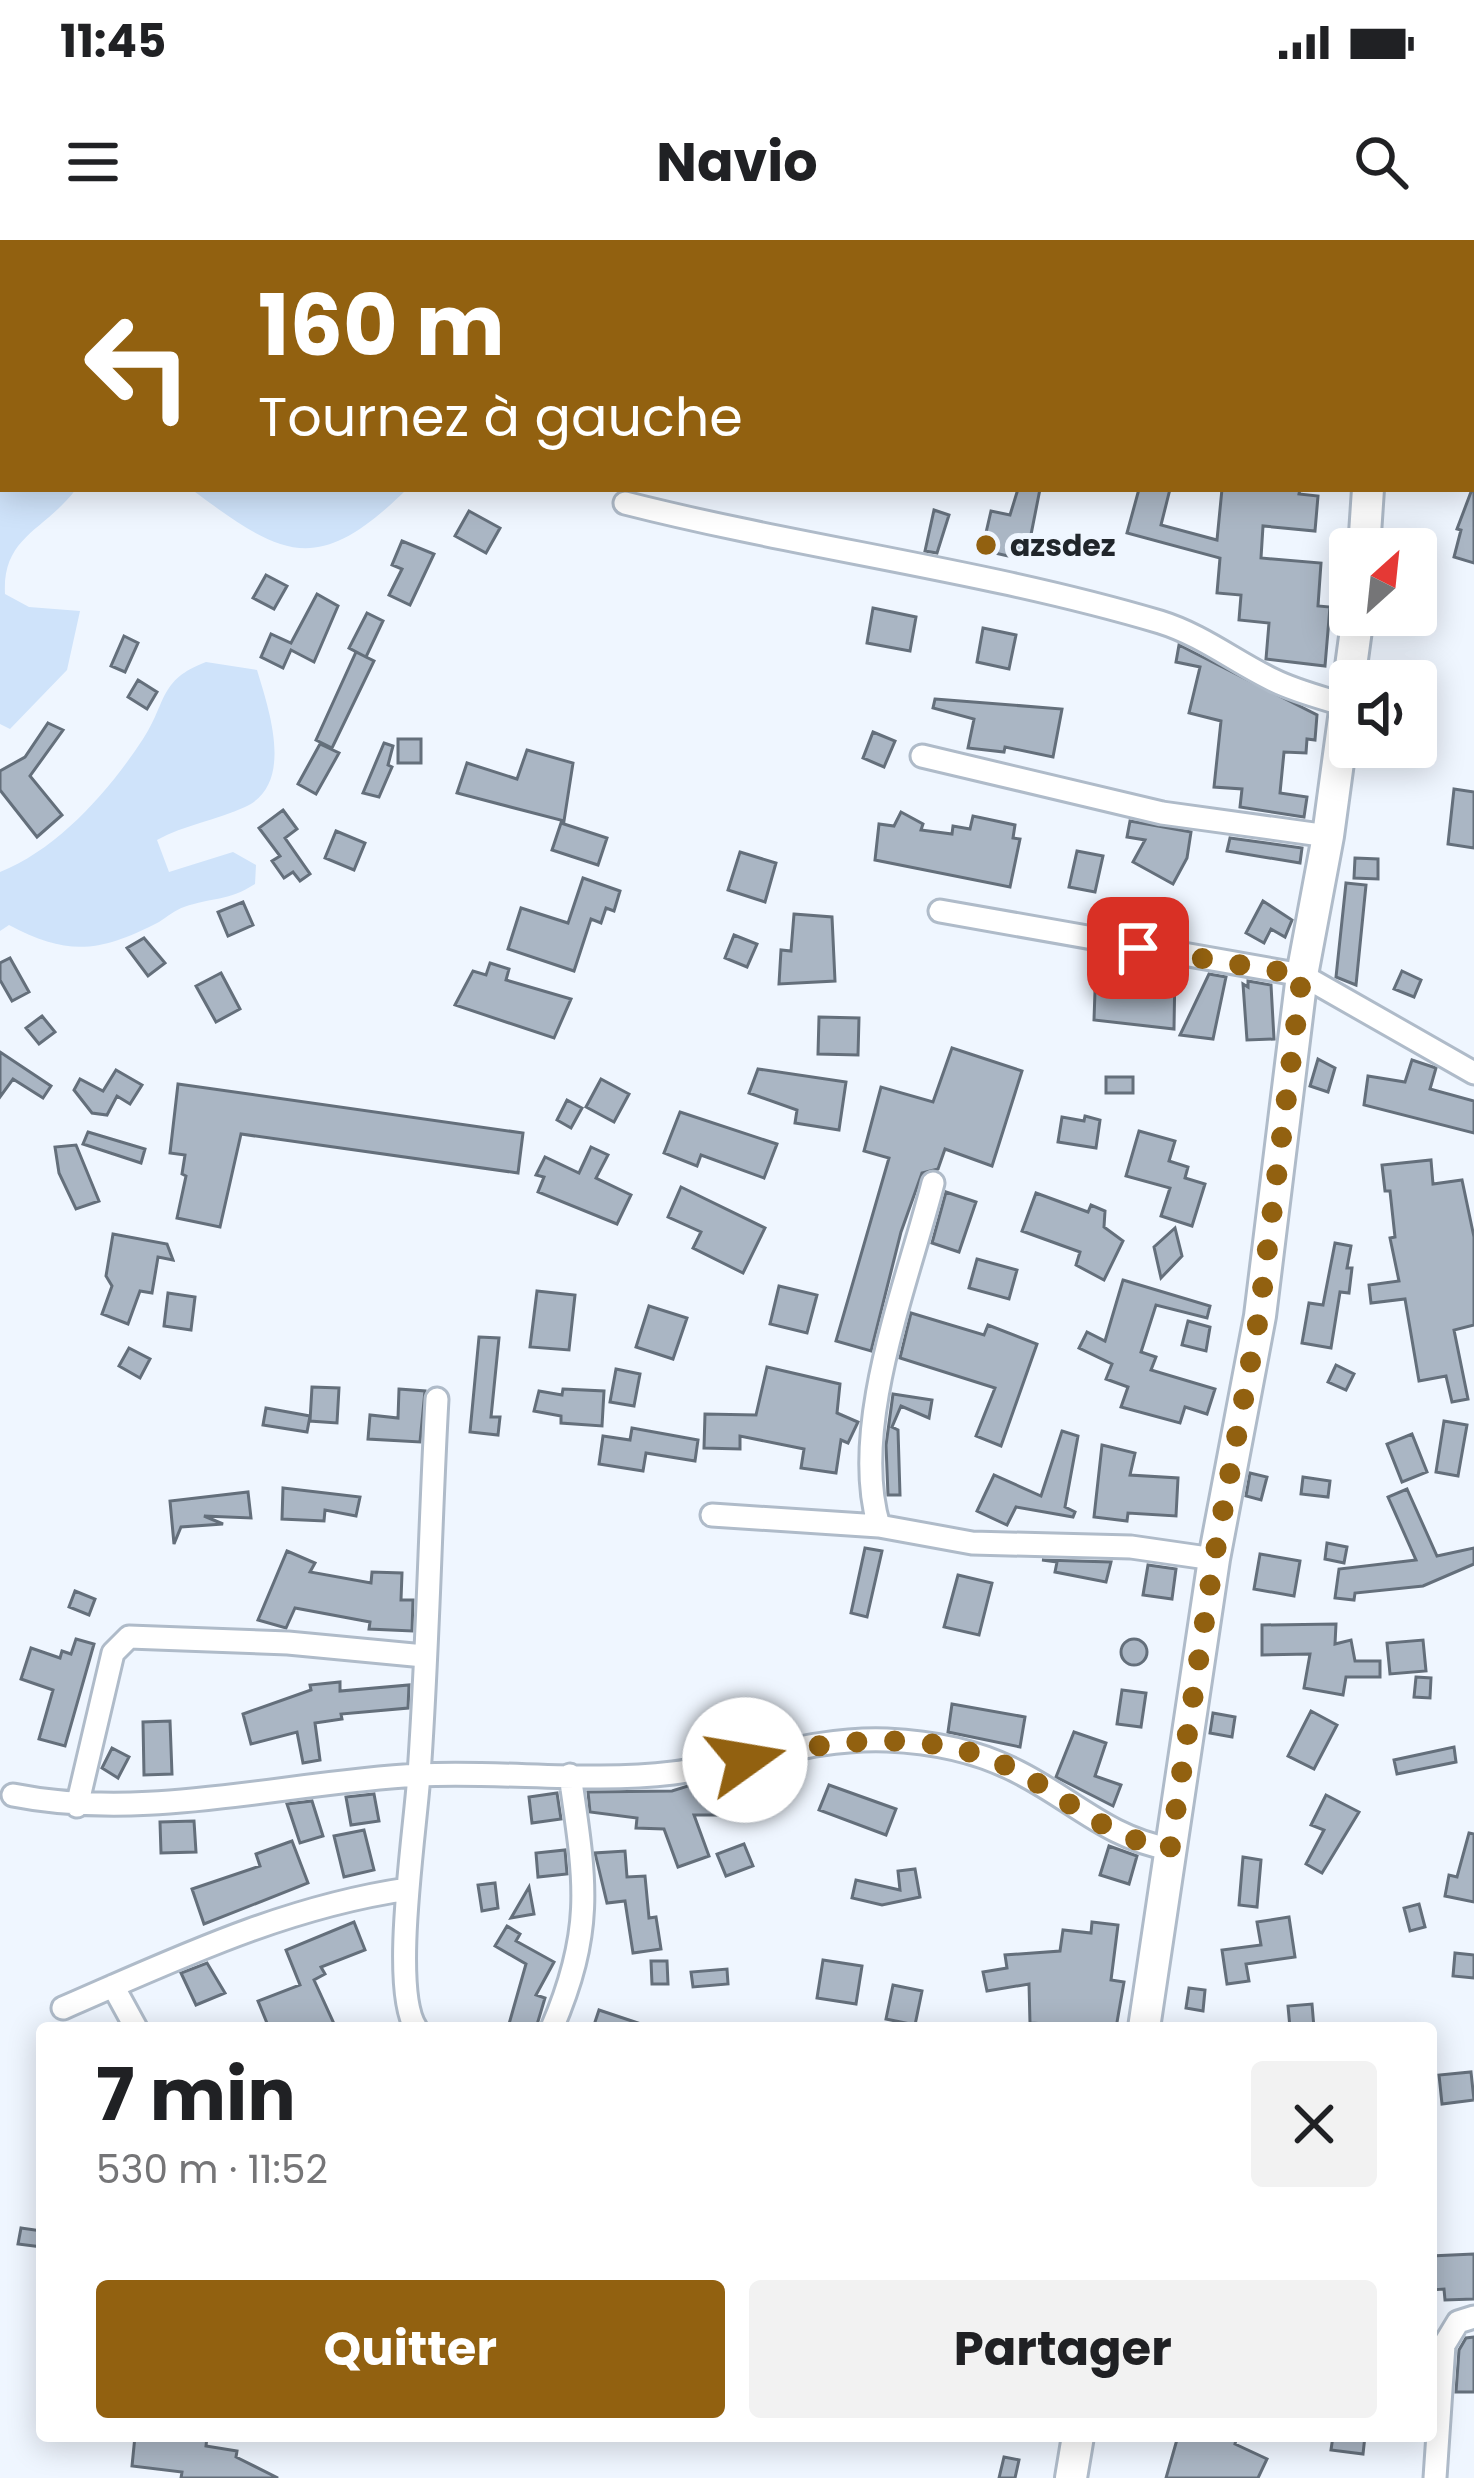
<!DOCTYPE html>
<html lang="fr">
<head>
<meta charset="utf-8">
<style>
  :root { --surface:#fff; --page:#f2f2f2; --text:#202124; --muted:#757577; --accent:#926110 }
  body { margin:0; font-family:Poppins,sans-serif; background:var(--page); color:var(--text); height:100vh; display:flex; flex-direction:column; font-size:45px; white-space:nowrap }
  * { box-sizing:border-box; margin:0 }
  p { font-size:39px; color:var(--muted) }
  .icon { flex:none; width:66px; height:66px; fill:none; stroke:currentColor; stroke-width:2; stroke-linecap:round; stroke-linejoin:round }
  .map { position:relative; flex:1; overflow:hidden }
  .details { position:absolute; left:36px; top:1782px; width:1401px; height:420px; display:flex; flex-direction:column; background:var(--surface); border-radius:12px; box-shadow:0 6px 30px #0003 }
  .details>* { flex:none }
  .hud { position:absolute; left:0px; top:0px; width:1476px; height:252px; box-shadow:0 6px 30px #0003; background:#926110; color:#fff; overflow:hidden }
  .needle { width:78px; rotate:27deg }
  .fabs { position:absolute; left:1329px; top:288px; display:grid; gap:24px }
  .fabs a { display:grid; place-items:center; width:108px; height:108px; border-radius:12px; background:var(--surface); box-shadow:0 6px 30px #0003; font-size:60px }
  .pin { position:absolute; display:grid; place-items:center; width:102px; height:102px; color:#fff; margin:-51px; border-radius:24px; box-shadow:0 6px 18px #0006 }
  .me { position:absolute; width:132px; margin:-66px; rotate:77deg; stroke-linejoin:round; filter:drop-shadow(0 0 9px #0008) }
  .turn { display:flex; align-items:center; gap:42px; height:252px; padding:0 60px; font-size:54px }
  .turn .icon { width:156px; height:156px; stroke-width:2.5 }
  .turn b { display:block; font-size:84px; line-height:102px }
  .round { display:grid; place-items:center; flex:none; width:126px; height:126px; border-radius:12px; background:var(--page) }
  .summary { display:flex; align-items:center; justify-content:space-between; height:204px; padding:0 60px }
  h1 { font-size:72px; font-weight:700; line-height:90px }
  .action { display:flex; gap:24px; margin-top:auto; padding:24px 60px }
  .action a { flex:1; height:138px; border-radius:12px; background:var(--accent); color:#fff; font-size:48px; font-weight:700; line-height:138px; text-align:center }
  .action a+a { background:var(--page); color:var(--text) }
  .status { display:flex; justify-content:space-between; align-items:center; height:84px; padding:0 60px; background:var(--surface); direction:ltr }
  .status svg { height:33px; fill:currentColor }
  header { display:flex; justify-content:space-between; align-items:center; height:156px; padding:0 60px; background:var(--surface); font-size:54px; font-weight:700 }
  .map>svg:first-child { display:block }
  .green { fill:#cfe3fa }
  .building { fill:#aab6c4; stroke:#646f7b; stroke-width:3 }
  .lines { fill:none; stroke-linecap:round; stroke-linejoin:round }
  .minor-casing { stroke:#afbbc9; stroke-width:27 }
  .secondary-casing { stroke:#afbbc9; stroke-width:36 }
  .minor { stroke:#fff; stroke-width:21 }
  .secondary { stroke:#fff; stroke-width:30 }
  .route { stroke:#926110; stroke-width:21; stroke-dasharray:0 37.8 }
  .poi-dot { fill:#926110; stroke:#eff6ff; stroke-width:4.5 }
  .labels { text-anchor:middle; dominant-baseline:central; stroke-width:12; stroke-linejoin:round; paint-order:stroke }
  .poi-label { font-size:30px; font-weight:bold; fill:#21262b; stroke:#eff6ff; text-anchor:start }
</style>
</head>
<body>
<div class="status"><b>11:45</b><svg viewBox="0 0 49 12"><path d="M0 12V9h3v3zM5 12V6h3v6zM10 12V3h3v9zM15 12V0h3v12zM26 1h20v11H26zM47 4h2v5h-2z"/></svg></div>
<header><svg class="icon" aria-label="menu" viewBox="0 0 24 24"><path d="M4 6h16M4 12h16M4 18h16"/></svg>Navio<svg class="icon" aria-label="search" viewBox="0 0 24 24"><circle cx="10" cy="10" r="6"/><path d="M15 15l6 6"/></svg></header>
<div class="map">
<svg width="1474" height="2238" viewBox="0 0 1474 2238">
  <rect width="100%" height="100%" fill="#eff6ff"/>
  <path class="green" d="M0,88L3,249H76C45,291 2,296 5,354L29,367L80,371L67,430L10,489L0,484Z
    M191,249H407C317,338 282,317 191,249Z
    M206,422L257,430C269,470 295,544 245,567C217,580 184,585 157,600L169,632L233,612L256,625L255,644C227,662 212,657 184,667C175,670 167,677 159,682C99,713 68,716 9,685L0,691V632C58,609 109,551 143,499C167,463 158,440 206,422Z"/>
  <path class="building" d="M1474,244V323L1454,317L1461,290L1457,289Z
    M1018,249H1040L1026,320L982,310L991,271L1010,275Z
    M1139,249H1170L1161,285L1217,300L1222,249H1300L1299,254L1318,256L1315,291L1263,286L1261,318L1321,323L1318,366L1330,367L1325,426L1266,419L1269,383L1239,380L1241,355L1217,353L1220,318L1127,293Z
    M934,270L949,275L937,313L925,311Z
    M469,271L500,288L486,313L455,296Z
    M402,301L434,314L410,365L389,355L402,329L392,325Z
    M266,335L287,346L274,369L253,358Z
    M317,354L338,366L314,422L291,410L283,428L261,417L271,394L291,403Z
    M873,368L916,377L910,411L867,403Z
    M367,373L383,381L366,417L349,408Z
    M983,388L1016,395L1009,429L977,422Z
    M124,396L138,403L125,432L111,426Z
    M1179,405L1317,475L1315,500L1307,499L1306,513L1284,512L1280,553L1307,557L1304,577L1240,567L1242,549L1214,547L1221,481L1189,473L1200,427L1176,422Z
    M356,412L374,421L332,508L316,500Z
    M138,440L157,452L147,469L128,457Z
    M935,459L1062,469L1053,517L1005,507L1004,512L968,508L974,479L933,468Z
    M48,483L63,490L30,536L62,575L37,597L0,550V531L25,517Z
    M873,492L895,501L884,527L863,518Z
    M398,499H421V523H398Z
    M384,503L393,506L388,525L392,527L379,557L363,553Z
    M320,504L339,513L316,554L298,544Z
    M527,510L573,523L564,581L457,553L467,523L517,539Z
    M1454,549L1474,552V608L1448,604Z
    M283,570L297,589L285,598L310,634L300,641L293,632L284,638L272,621L280,616L259,588Z
    M901,572L923,584L921,590L952,594L953,586L970,589L973,576L1015,585L1013,598L1020,599L1010,647L875,620L879,584L894,586Z
    M1130,581L1191,592L1187,618L1173,644L1133,622L1145,600L1127,597Z
    M561,583L607,598L598,625L552,610Z
    M336,591L365,603L354,630L325,618Z
    M1230,598L1302,608L1300,623L1227,611Z
    M1077,611L1103,616L1095,652L1069,647Z
    M740,612L776,623L765,662L728,650Z
    M1355,618L1378,619V639L1354,638Z
    M583,638L620,651L614,671L606,668L601,683L591,679L574,731L508,709L521,668L568,683Z
    M1346,643L1366,645L1356,745L1336,737Z
    M1263,661L1292,680L1285,697L1271,689L1264,703L1246,693Z
    M243,662L253,685L228,696L218,672Z
    M794,674L832,677L835,741L779,744L781,710L791,711Z
    M734,695L757,704L747,727L725,718Z
    M144,698L165,723L148,736L127,708Z
    M10,718L29,752L12,761L0,740V723Z
    M490,723L509,729L506,740L571,759L554,798L455,765L473,731L486,735Z
    M1096,723L1175,728L1174,789L1094,780Z
    M1402,731L1421,740L1414,757L1394,749Z
    M221,733L240,769L216,782L196,746Z
    M1209,734L1226,737L1213,799L1180,795Z
    M1248,741L1271,745L1274,799L1247,800L1243,744L1248,747Z
    M42,776L55,792L39,804L26,788Z
    M819,777L859,778L858,815L818,814Z
    M952,808L1022,831L992,926L945,909L938,929L922,933L901,992L871,1111L836,1101L889,918L864,911L881,847L933,862Z
    M0,812L51,846L43,858L13,839L0,857Z
    M1318,819L1335,828L1328,852L1310,846Z
    M1412,820L1436,828L1430,849L1474,861V893L1364,865L1368,836L1405,842Z
    M758,829L846,842L839,890L795,883L797,870L749,853Z
    M116,830L142,845L130,864L117,856L107,875L92,873L74,850L80,839L103,851Z
    M1106,837H1133V853H1106Z
    M601,839L629,854L614,882L586,867Z
    M178,844L523,893L518,933L241,894L220,987L177,978L186,936L182,934L185,915L170,913Z
    M567,860L582,868L571,888L557,880Z
    M680,872L777,904L764,938L701,915L697,926L664,913Z
    M1085,876L1100,880L1096,908L1058,902L1062,877L1084,881Z
    M1139,891L1175,901L1169,921L1188,927L1185,938L1205,944L1192,986L1161,976L1170,948L1126,936Z
    M88,892L145,909L141,923L83,904Z
    M76,905L99,961L76,969L59,933L55,907Z
    M591,907L608,915L596,938L631,955L617,984L538,952L544,937L536,935L545,917L579,933Z
    M1431,920L1433,944L1462,940L1474,997V1085L1454,1090L1468,1159L1452,1162L1446,1136L1419,1141L1405,1059L1371,1063L1369,1045L1399,1041L1390,998L1395,997L1390,951H1385L1382,925Z
    M681,947L765,988L743,1033L693,1008L701,992L668,977Z
    M946,952L976,962L959,1012L932,1003Z
    M1036,953L1088,972L1091,965L1105,971L1104,987L1123,1001L1104,1040L1076,1025L1080,1012L1022,991Z
    M1175,988L1182,1016L1161,1038L1154,1007Z
    M113,994L167,1004L173,1020L158,1017L152,1053L140,1051L128,1084L102,1074L112,1046L106,1036Z
    M1335,1003L1351,1006L1347,1028H1352L1349,1053L1340,1052L1331,1108L1302,1103L1309,1063L1323,1065Z
    M977,1019L1017,1030L1009,1059L969,1048Z
    M1123,1040L1210,1066L1207,1078L1156,1065L1141,1112L1156,1117L1151,1130L1215,1149L1207,1174L1185,1167L1180,1183L1121,1167L1128,1147L1106,1139L1112,1124L1079,1108L1087,1092L1105,1101Z
    M779,1046L817,1055L807,1093L770,1084Z
    M537,1051L575,1055L569,1110L530,1107Z
    M168,1053L195,1057L191,1090L164,1086Z
    M649,1066L687,1078L673,1119L636,1107Z
    M911,1073L984,1095L988,1085L1037,1104L1001,1206L976,1196L995,1148L900,1118Z
    M1188,1081L1210,1087L1206,1111L1182,1105Z
    M479,1097L499,1098L491,1177H500L498,1195L470,1192Z
    M129,1108L150,1119L140,1138L119,1126Z
    M1336,1125L1354,1134L1346,1150L1328,1142Z
    M767,1127L840,1144L837,1173L858,1182L848,1203L841,1200L836,1233L801,1228L804,1209L740,1196V1209L704,1208L705,1174L756,1175Z
    M616,1129L640,1134L634,1166L610,1162Z
    M312,1147L339,1148L337,1183L310,1181Z
    M399,1149L425,1151L420,1202L368,1199L370,1175L398,1178Z
    M563,1149L604,1151L602,1186L561,1183V1176L534,1171L539,1151L562,1155Z
    M893,1154L932,1160L929,1178L901,1166L892,1187L898,1190L900,1255H888L886,1205Z
    M266,1168L310,1176L307,1192L263,1185Z
    M1444,1181L1467,1185L1458,1236L1436,1232Z
    M632,1188L698,1200L695,1221L646,1213L643,1231L599,1224L603,1196L630,1200Z
    M1062,1191L1078,1196L1065,1267L1075,1272L1073,1277L1016,1267L1007,1285L977,1271L994,1235L1041,1256Z
    M1412,1194L1427,1232L1402,1242L1387,1204Z
    M1102,1205L1135,1213L1130,1235L1178,1238L1176,1276L1128,1273L1127,1281L1094,1277Z
    M1250,1233L1267,1237L1261,1260L1246,1256Z
    M1303,1237L1330,1241L1328,1257L1301,1254Z
    M283,1248L360,1257L356,1276L325,1270L324,1281L282,1279Z
    M1407,1249L1437,1316L1474,1308V1324L1423,1346L1355,1353L1354,1360L1335,1358L1339,1329L1416,1320L1388,1257Z
    M248,1252L251,1278L204,1276L223,1284L181,1287L174,1304L170,1261Z
    M1327,1303L1347,1307L1344,1323L1325,1319Z
    M865,1308L882,1311L867,1377L851,1373Z
    M287,1311L315,1323L310,1332L371,1343L372,1332L402,1333L401,1360H413L412,1391L369,1389L370,1382L295,1368L286,1388L258,1380Z
    M1260,1314L1300,1321L1294,1356L1254,1349Z
    M1042,1320L1111,1322L1106,1342L1055,1332L1057,1322Z
    M1148,1325L1176,1329L1172,1359L1143,1355Z
    M958,1335L992,1343L979,1395L944,1387Z
    M75,1351L95,1359L89,1375L69,1367Z
    M1336,1384L1335,1404L1351,1400L1355,1421H1380V1437H1346L1343,1455L1304,1448L1310,1414L1262,1415V1385Z
    M76,1399L94,1404L65,1506L39,1499L53,1450L21,1439L31,1408L60,1418L62,1411L71,1414Z
    M1121 1412a13 13 0 1 1 26 0a13 13 0 1 1-26 0Z
    M1423,1400L1426,1431L1390,1434L1387,1403Z
    M1416,1437L1431,1438L1430,1458L1414,1457Z
    M340,1442V1451L409,1445L408,1468L341,1474L342,1479L315,1483L320,1520L303,1523L297,1492L251,1504L243,1474L311,1450L310,1445Z
    M1122,1450L1146,1453L1141,1487L1117,1484Z
    M952,1464L1025,1477L1020,1507L948,1492Z
    M1311,1471L1337,1485L1314,1529L1288,1516Z
    M1213,1473L1235,1477L1232,1497L1210,1493Z
    M170,1481L172,1534L144,1535L143,1482Z
    M1074,1492L1106,1503L1095,1536L1121,1545L1113,1566L1056,1537Z
    M1454,1507L1456,1522L1397,1534L1394,1520Z
    M112,1508L129,1517L118,1538L102,1528Z
    M691,1545L736,1552L737,1575H694L709,1616L678,1627L664,1589L636,1588L637,1578L590,1572L588,1552L672,1551Z
    M829,1545L896,1569L886,1595L819,1570Z
    M557,1553L561,1579L532,1583L529,1557Z
    M374,1554L379,1581L351,1585L346,1557Z
    M1326,1555L1359,1572L1322,1633L1306,1624L1324,1590L1311,1585Z
    M312,1561L323,1596L300,1603L287,1564Z
    M194,1581L196,1612L161,1613L160,1582Z
    M364,1590L374,1630L344,1637L334,1596Z
    M1469,1593L1474,1594V1662L1445,1656L1449,1635L1457,1637Z
    M292,1601L308,1643L204,1684L192,1649L260,1626L256,1614Z
    M744,1604L753,1626L726,1636L717,1614Z
    M1109,1606L1137,1616L1129,1644L1100,1635Z
    M565,1610L567,1634L538,1637L536,1613Z
    M625,1611L627,1637L645,1636L649,1678L656,1677L661,1709L633,1713L625,1661L607,1663L595,1613Z
    M1243,1617L1261,1620L1257,1667L1239,1665Z
    M915,1629L920,1657L882,1665L852,1658L856,1640L900,1650L898,1631Z
    M495,1643L498,1668L482,1671L478,1645Z
    M529,1647L534,1674L511,1678Z
    M1419,1664L1425,1687L1410,1691L1404,1668Z
    M1289,1677L1295,1717L1246,1724L1249,1741L1227,1744L1222,1710L1261,1705L1257,1682Z
    M354,1682L365,1710L321,1727L325,1734L314,1740L336,1788H269L258,1761L300,1745L286,1710Z
    M1092,1682L1118,1685L1111,1740L1124,1742L1116,1788L1030,1783L1029,1744L987,1751L983,1732L1007,1728L1005,1715L1060,1711L1063,1690L1091,1693Z
    M507,1686L520,1694L516,1701L554,1722L536,1755L545,1758L536,1788L509,1784L526,1724L495,1706Z
    M1455,1713L1474,1715V1738L1453,1736Z
    M823,1720L862,1726L856,1764L817,1758Z
    M651,1721H667L668,1744H652Z
    M207,1723L225,1753L196,1765L181,1733Z
    M727,1729L728,1744L693,1747L691,1732Z
    M893,1745L922,1751L915,1785L886,1779Z
    M1189,1748L1205,1750L1203,1771L1186,1768Z
    M1312,1764L1314,1788H1290L1288,1766Z
    M599,1770L644,1785L643,1788H593Z
    M1471,1832L1474,1860L1442,1864L1439,1835Z
    M21,1988L42,1991V2007L18,2004Z
    M1474,2014V2059L1445,2060L1444,2049L1431,2050V2016Z
    M1474,2097V2152H1456L1459,2110L1466,2098Z
    M135,2196L207,2197L206,2206L237,2211L236,2217L278,2238H181L182,2232L132,2226Z
    M1178,2196H1237L1235,2204L1267,2219L1258,2238H1166Z
    M1333,2196H1365L1363,2214L1331,2210Z
    M1004,2217L1019,2220L1015,2238H999Z"/>
  <g class="lines">
    <g class="minor-casing">
      <path id="minor" d="M8,0L9,3
        M469,0L470,3
        M225,3L234,0
        M1473,59H1474
        M1473,226H1474
        M625,263C802,308 985,330 1160,382C1202,395 1234,421 1273,440C1295,451 1319,457 1342,464
        M922,516L1162,573L1328,596
        M940,671L1302,735L1474,833
        M712,1275L879,1286L972,1303L1131,1307L1214,1319
        M879,1286C849,1187 908,1042 933,943
        M13,1555C147,1582 284,1542 419,1535C503,1531 590,1543 673,1533C745,1524 814,1497 887,1500C932,1502 978,1511 1018,1532C1072,1559 1108,1598 1170,1609
        M77,1566L113,1413L129,1397L288,1403L424,1416
        M113,1746L136,1788
        M63,1768C176,1719 284,1667 408,1649
        M416,1788C390,1749 416,1586 419,1534C428,1410 430,1284 437,1159
        M552,1788C595,1688 585,1639 570,1535
        M1435,2238L1444,2105L1458,2082L1474,2077"/>
    </g>
    <g class="secondary-casing">
      <path id="secondary" d="M1383,3V0
        M1364,309L1368,249
        M1144,1788L1214,1319L1260,1076L1302,735L1328,596L1358,375
        M1071,2238L1078,2196"/>
    </g>
    <use href="#minor" class="minor"/>
    <use href="#secondary" class="secondary"/>
  </g>
  <g class="lines">
    <path class="route" d="M745,1520C837,1499 937,1485 1024,1535C1074,1564 1111,1599 1170,1609L1214,1319L1259,1076L1302,735L1138,708"/>
  </g>
  <circle class="poi-dot" cx="986" cy="305" r="12"/>
  <g class="labels">
    <g class="poi-label">
      <text x="1010" y="305">azsdez</text>
    </g>
  </g>
</svg>
<div class="fabs">
<a><svg class="needle" viewBox="-14 -14 28 28"><path d="M0-13l5 13h-10z" fill="#e53935"/><path d="M0 13l5-13h-10z" fill="#757577"/></svg></a>
<a><svg class="icon" aria-label="sound" viewBox="0 0 24 24"><path d="M4 9h4l5-4v14l-5-4H4zM17 9q2 3 0 6"/></svg></a>
</div>
<div class="pin" style="left:1138px;top:708px;background:#d93025"><svg class="icon" aria-label="arrive" viewBox="0 0 24 24"><path d="M6 21V4h12l-3 4 3 4H6"/></svg></div>
<svg class="me" style="left:745px;top:1520px" viewBox="-20 -20 40 40"><circle r="19" fill="#fff"/><path d="M0-13L10 11 0 6-10 11z" fill="#926110"/></svg>
<div class="hud">
<div class="turn"><svg class="icon" aria-label="left" viewBox="0 0 24 24"><path d="M17 20v-9H6M10 6l-5 5 5 5"/></svg><div><b>160 m</b>Tournez à gauche</div></div>
</div>
<section class="details">
<div class="summary"><div><h1>7 min</h1><p>530 m · 11:52</p></div><a class="round"><svg class="icon" aria-label="close" viewBox="0 0 24 24"><path d="M6 6l12 12M18 6L6 18"/></svg></a></div>
<div class="action"><a>Quitter</a><a>Partager</a></div>
</section>
</div>
</body>
</html>
